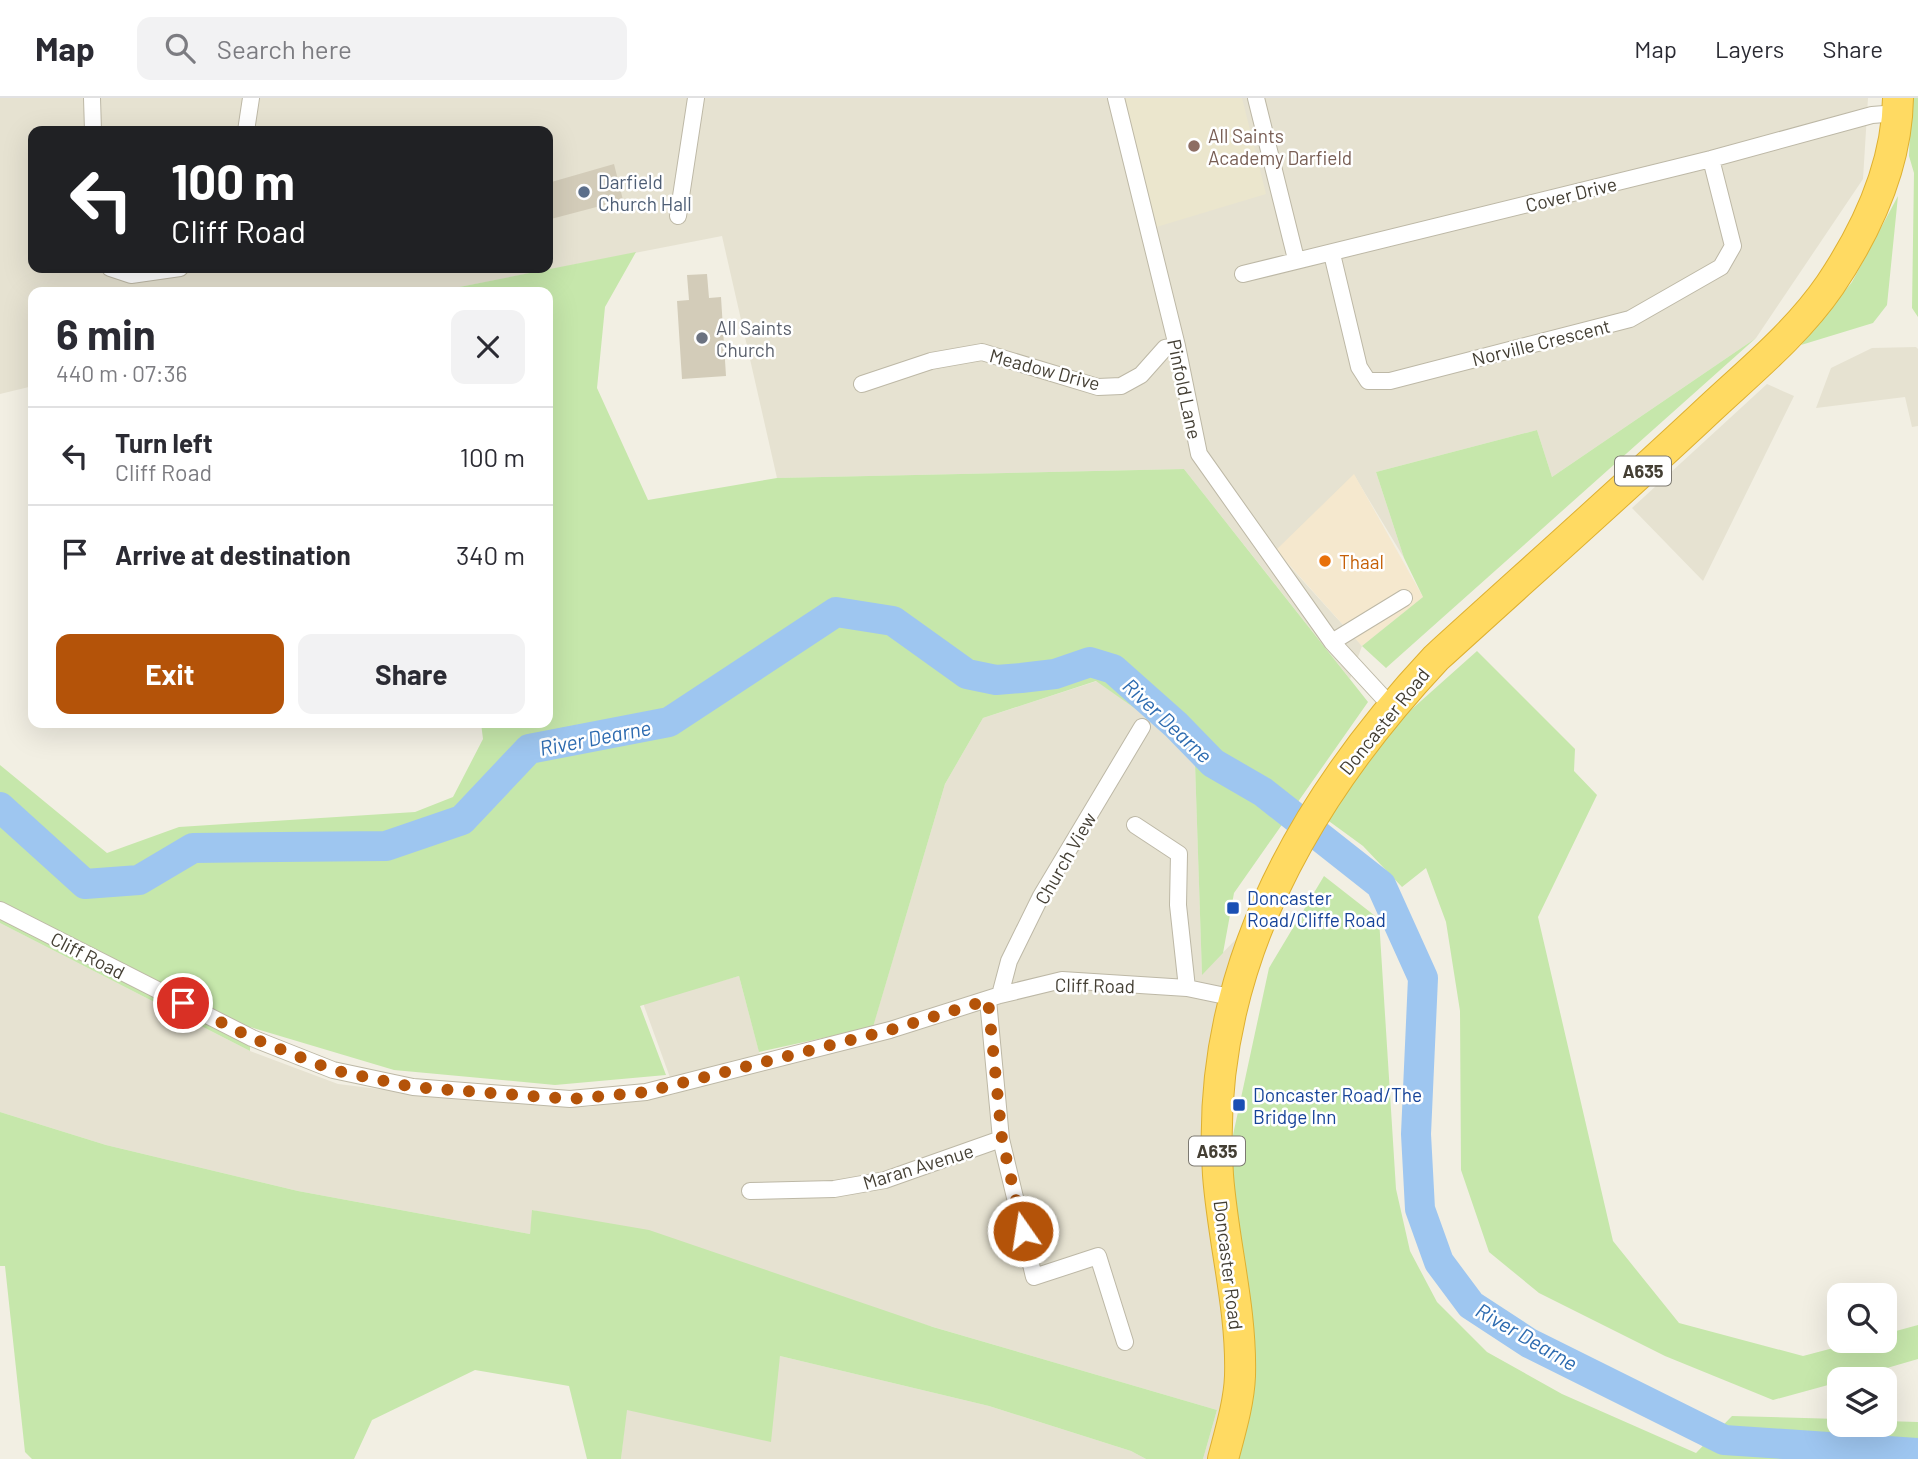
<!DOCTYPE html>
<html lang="en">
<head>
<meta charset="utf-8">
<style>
  :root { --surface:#fff; --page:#f2f2f3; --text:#2b2b33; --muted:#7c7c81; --line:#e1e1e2; --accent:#b45309 }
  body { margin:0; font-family:Barlow,sans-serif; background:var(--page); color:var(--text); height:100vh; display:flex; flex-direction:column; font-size:26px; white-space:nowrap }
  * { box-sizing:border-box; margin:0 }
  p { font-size:23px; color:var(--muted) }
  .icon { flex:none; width:38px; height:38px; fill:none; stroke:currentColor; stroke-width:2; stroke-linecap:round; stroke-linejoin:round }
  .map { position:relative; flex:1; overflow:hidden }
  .panel { position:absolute; left:28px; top:189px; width:525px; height:441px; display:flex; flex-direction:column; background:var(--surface); border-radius:14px; box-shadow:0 7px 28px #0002 }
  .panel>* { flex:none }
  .banner { position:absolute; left:28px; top:28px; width:525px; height:147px; border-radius:14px; box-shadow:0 7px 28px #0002; background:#202124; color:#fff; overflow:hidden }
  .buttons { position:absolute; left:1827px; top:1185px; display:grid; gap:14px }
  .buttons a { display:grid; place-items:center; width:70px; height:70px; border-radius:14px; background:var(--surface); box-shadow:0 7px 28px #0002; font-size:35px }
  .pin { position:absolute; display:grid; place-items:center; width:60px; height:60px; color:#fff; margin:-30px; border:4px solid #fff; border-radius:50%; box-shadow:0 2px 7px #0007 }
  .me { position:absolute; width:77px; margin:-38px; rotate:347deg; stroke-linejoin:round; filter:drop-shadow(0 0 5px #0008) }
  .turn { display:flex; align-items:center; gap:24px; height:147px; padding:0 28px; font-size:32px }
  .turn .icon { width:91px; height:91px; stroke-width:2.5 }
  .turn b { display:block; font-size:49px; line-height:60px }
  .round { display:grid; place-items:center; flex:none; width:74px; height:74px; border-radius:14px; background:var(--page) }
  .summary { display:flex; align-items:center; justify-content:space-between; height:119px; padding:0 28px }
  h1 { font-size:42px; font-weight:700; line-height:52px }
  .action { display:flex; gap:14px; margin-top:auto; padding:14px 28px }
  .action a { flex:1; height:80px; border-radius:14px; background:var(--accent); color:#fff; font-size:28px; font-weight:700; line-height:80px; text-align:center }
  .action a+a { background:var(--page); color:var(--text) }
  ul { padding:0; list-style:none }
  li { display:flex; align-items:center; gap:21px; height:98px; padding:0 28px; border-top:2px solid var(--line) }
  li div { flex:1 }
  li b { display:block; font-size:26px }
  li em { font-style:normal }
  header { display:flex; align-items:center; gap:42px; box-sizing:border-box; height:98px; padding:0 35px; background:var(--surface); border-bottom:2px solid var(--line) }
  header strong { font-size:33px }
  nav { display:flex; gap:38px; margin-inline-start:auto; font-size:24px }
  .search { width:490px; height:63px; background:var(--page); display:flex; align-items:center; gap:18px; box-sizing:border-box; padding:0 24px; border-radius:14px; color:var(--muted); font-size:26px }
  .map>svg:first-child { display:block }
  .residential { fill:#e6e2d1; fill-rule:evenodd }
  .commercial { fill:#f5e8ce }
  .education { fill:#ebe6cd }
  .green { fill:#c6e7ab }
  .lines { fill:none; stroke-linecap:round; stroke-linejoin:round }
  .river { stroke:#9ec6f0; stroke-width:30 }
  .building { fill:#d3ccb9 }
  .street-casing { stroke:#bdb8a6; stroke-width:18 }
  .highway-casing { stroke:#deb031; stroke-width:32 }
  .street { stroke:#fff; stroke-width:16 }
  .highway { stroke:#ffda62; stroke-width:30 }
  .route { stroke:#b45309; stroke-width:12; stroke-dasharray:0 21.6 }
  .education-dot { fill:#8d6e63; stroke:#fff; stroke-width:2.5 }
  .service-dot { fill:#5c6f8a; stroke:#fff; stroke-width:2.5 }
  .worship-dot { fill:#6b7280; stroke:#fff; stroke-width:2.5 }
  .food-dot { fill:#e8710a; stroke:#fff; stroke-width:2.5 }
  .transit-dot { fill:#1a4fb4; stroke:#fff; stroke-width:2.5 }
  .labels { text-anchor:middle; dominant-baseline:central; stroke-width:5; stroke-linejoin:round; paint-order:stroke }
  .shield { fill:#fff; stroke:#7c7971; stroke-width:2 }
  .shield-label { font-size:18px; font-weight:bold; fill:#443f34 }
  .education-label { font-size:19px; fill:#785e54; stroke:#fff; text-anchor:start }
  .service-label { font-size:19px; fill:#4e5e75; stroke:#fff; text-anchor:start }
  .street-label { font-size:19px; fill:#443f34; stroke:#fff }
  .worship-label { font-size:19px; fill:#5b616d; stroke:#fff; text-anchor:start }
  .food-label { font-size:19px; fill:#c56008; stroke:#fff; text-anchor:start }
  .transit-label { font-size:19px; fill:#164399; stroke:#fff; text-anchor:start }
  .water-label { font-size:21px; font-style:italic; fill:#2d6bb0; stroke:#fff }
</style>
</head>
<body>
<header>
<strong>Map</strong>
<div class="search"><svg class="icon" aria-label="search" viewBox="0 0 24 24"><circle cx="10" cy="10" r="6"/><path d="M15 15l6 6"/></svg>Search here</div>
<nav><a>Map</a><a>Layers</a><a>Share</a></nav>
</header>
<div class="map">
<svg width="1918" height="1361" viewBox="0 0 1918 1361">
  <rect width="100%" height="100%" fill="#f2efe3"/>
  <path class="residential" d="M0,0H1868L1863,81L1756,240L1552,379L1537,332L1376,374L1404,460L1354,377L1276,453L1362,548L1350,581L1184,371L777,380L722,138L434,194H33V288L0,296ZM33,33H548V170H33Z
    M1916,249L1918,251V328L1912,329L1905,299L1816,310L1831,270L1872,250Z
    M1767,286L1794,298L1703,483L1632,410Z
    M1097,583L1157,626L1195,665L1202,876L1244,833L1205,991L1232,1264L1230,1361H1203L1217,1312L533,1112L530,1136L298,1093L106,1047L0,1014V825L250,953L338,986L476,1003L588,1009L676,996L643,905L739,878L764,972L868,945L945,686L983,620Z
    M780,1258L989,1308L1131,1353L1146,1361H621L626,1312L777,1272Z"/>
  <path class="commercial" d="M1354,376L1423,499L1362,548L1276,452Z"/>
  <path class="education" d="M1122,0H1242L1266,96L1153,130Z"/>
  <path class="green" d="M1911,0H1918V219L1912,210L1914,75L1909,58Z
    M1898,98L1887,207L1873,225L1801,247L1852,184Z
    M636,154L605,209L597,290L648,402L777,380L1184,371L1368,604L1234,795L1223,855L1202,877L1195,665L1157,626L1096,583L983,620L945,686L873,929L759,954L739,878L640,908L666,977L555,987L394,972L250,929V953L0,825V667L107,755L179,729L415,714L453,699L483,641L481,625H548V194H434Z
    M1756,240L1386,570L1362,548L1423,499L1404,460L1376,374L1537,332L1552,379Z
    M1477,553L1575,651L1574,673L1597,697L1538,819L1613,1143L1679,1225L1803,1258L1860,1243L1885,1242V1236L1918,1227V1261L1849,1281H1839V1284L1773,1302L1665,1258L1539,1195L1489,1154L1461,1072L1460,913L1446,824L1426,770L1402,789L1363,748L1326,721L1403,619Z
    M1324,778L1379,821L1396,1091L1410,1153L1437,1204L1487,1254L1562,1296L1696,1355L1732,1318L1839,1321V1326H1885V1323L1918,1324V1361H1230L1233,1037L1269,870Z
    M0,1014L106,1047L298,1093L530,1136L532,1112L649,1132L933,1229L1217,1312L1203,1361H1146L1131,1353L989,1308L780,1258L771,1344L627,1312L621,1361H587L569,1288L475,1272L372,1322L354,1361H32L25,1354L5,1168H0Z"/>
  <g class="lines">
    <path class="river" d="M0,709L85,786L139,782L193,750L386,748L462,722L529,651L669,624L836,514L893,523L967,576L996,582L1021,580L1055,576L1090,564L1113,571L1176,627L1213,665L1263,694L1381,787L1423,880L1416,1036L1420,1111L1439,1164L1471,1207L1529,1245L1724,1342L1918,1355"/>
  </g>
  <path class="building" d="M614,66L623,102L551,121L548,108V85Z
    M707,176L709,200L721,199L726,278L682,281L677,203L689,202L687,177Z"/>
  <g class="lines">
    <g class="street-casing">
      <path id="street" d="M92,0L93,33
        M1116,0L1177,248L1199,356L1332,544L1391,608
        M1256,0L1296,161
        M246,33L251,0
        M678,118L696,0
        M1332,156L1359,269L1368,283H1390L1630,221L1721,169L1733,148L1711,61
        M110,170L131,177L180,170
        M1243,176L1711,61L1872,17L1897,15
        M862,286L931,263L982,254L1098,289L1121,288L1141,277L1165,250L1177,248
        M1332,544L1404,500
        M1135,727L1179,756L1178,807L1187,890
        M0,812L252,940L333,972L413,989L570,1001L646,994L890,932L1000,897L1062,882L1187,890L1235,900
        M1000,897L1009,863L1041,798L1142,629
        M988,902L1001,1041L1034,1179L1098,1158L1125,1244
        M750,1093L834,1091L885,1082L1001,1041"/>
    </g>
    <g class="highway-casing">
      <path id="highway" d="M1223,1361C1230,1334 1239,1305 1240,1278C1242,1211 1223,1144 1218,1077C1204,876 1303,702 1436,560C1524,480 1613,401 1700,320C1744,278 1795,238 1830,187C1867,132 1897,67 1898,0"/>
    </g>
    <use href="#street" class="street"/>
    <use href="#highway" class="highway"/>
  </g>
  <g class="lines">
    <path class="route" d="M183,905L252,940L333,972L413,989L570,1001L646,994L890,932L988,902L1002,1041L1023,1133"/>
  </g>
  <circle class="education-dot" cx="1194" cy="48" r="7"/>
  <circle class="service-dot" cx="584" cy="94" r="7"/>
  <circle class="worship-dot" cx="702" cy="240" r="7"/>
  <circle class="food-dot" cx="1325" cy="463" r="7"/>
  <g class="transit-dot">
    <rect x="1226" y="803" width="14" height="14" rx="3.5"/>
    <rect x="1232" y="1000" width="14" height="14" rx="3.5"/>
  </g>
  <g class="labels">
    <g class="shield">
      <rect x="1615" y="358.5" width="56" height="29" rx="5"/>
      <rect x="1189" y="1038.5" width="56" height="29" rx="5"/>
    </g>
    <g class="shield-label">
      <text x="1643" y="373">A635</text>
      <text x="1217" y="1053">A635</text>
    </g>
    <g class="education-label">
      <text x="1208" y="37">All Saints<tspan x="1208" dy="22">Academy Darfield</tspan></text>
    </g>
    <g class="service-label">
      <text x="598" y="83">Darfield<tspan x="598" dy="22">Church Hall</tspan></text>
    </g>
    <g class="street-label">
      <text transform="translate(1571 96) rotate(-14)">Cover Drive</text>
      <text transform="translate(1541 244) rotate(-14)">Norville Crescent</text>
      <text transform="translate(1045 271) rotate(15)">Meadow Drive</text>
      <text transform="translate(1185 291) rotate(78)">Pinfold Lane</text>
      <text transform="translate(1384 623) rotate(-51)">Doncaster Road</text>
      <text transform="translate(1065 760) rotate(-60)">Church View</text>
      <text transform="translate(88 857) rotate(27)">Cliff Road</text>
      <text transform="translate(1095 887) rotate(1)">Cliff Road</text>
      <text transform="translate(918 1068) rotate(-17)">Maran Avenue</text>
      <text transform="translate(1229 1167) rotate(83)">Doncaster Road</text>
    </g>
    <g class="worship-label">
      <text x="716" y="229">All Saints<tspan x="716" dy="22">Church</tspan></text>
    </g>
    <g class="food-label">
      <text x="1339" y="463">Thaal</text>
    </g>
    <g class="transit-label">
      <text x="1247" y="799">Doncaster<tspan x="1247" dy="22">Road/Cliffe Road</tspan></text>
      <text x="1253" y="996">Doncaster Road/The<tspan x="1253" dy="22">Bridge Inn</tspan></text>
    </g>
    <g class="water-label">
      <text transform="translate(1168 622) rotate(43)">River Dearne</text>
      <text transform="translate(595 639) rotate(-11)">River Dearne</text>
      <text transform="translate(1527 1238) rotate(30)">River Dearne</text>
    </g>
  </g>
</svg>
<div class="buttons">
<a><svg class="icon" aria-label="search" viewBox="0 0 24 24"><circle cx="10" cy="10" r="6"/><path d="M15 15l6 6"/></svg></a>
<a><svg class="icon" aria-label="layers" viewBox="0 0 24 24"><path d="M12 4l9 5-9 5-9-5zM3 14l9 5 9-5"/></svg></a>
</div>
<div class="pin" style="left:183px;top:905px;background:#d93025"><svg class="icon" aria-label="arrive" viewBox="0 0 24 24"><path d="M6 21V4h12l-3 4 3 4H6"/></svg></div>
<svg class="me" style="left:1023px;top:1133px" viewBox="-20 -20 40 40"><circle r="17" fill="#b45309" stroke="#fff" stroke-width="3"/><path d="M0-11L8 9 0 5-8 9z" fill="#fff"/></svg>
<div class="banner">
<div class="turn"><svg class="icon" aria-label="left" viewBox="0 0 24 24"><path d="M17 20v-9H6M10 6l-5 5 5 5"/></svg><div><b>100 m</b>Cliff Road</div></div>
</div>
<section class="panel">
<div class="summary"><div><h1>6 min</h1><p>440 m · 07:36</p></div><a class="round"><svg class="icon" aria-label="close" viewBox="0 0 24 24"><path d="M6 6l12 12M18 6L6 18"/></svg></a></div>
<ul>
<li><svg class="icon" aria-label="left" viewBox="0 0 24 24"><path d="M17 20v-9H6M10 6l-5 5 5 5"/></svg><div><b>Turn left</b><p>Cliff Road</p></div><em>100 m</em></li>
<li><svg class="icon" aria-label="arrive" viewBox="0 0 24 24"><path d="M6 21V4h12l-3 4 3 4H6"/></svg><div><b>Arrive at destination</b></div><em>340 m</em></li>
</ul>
<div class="action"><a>Exit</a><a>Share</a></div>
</section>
</div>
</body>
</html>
